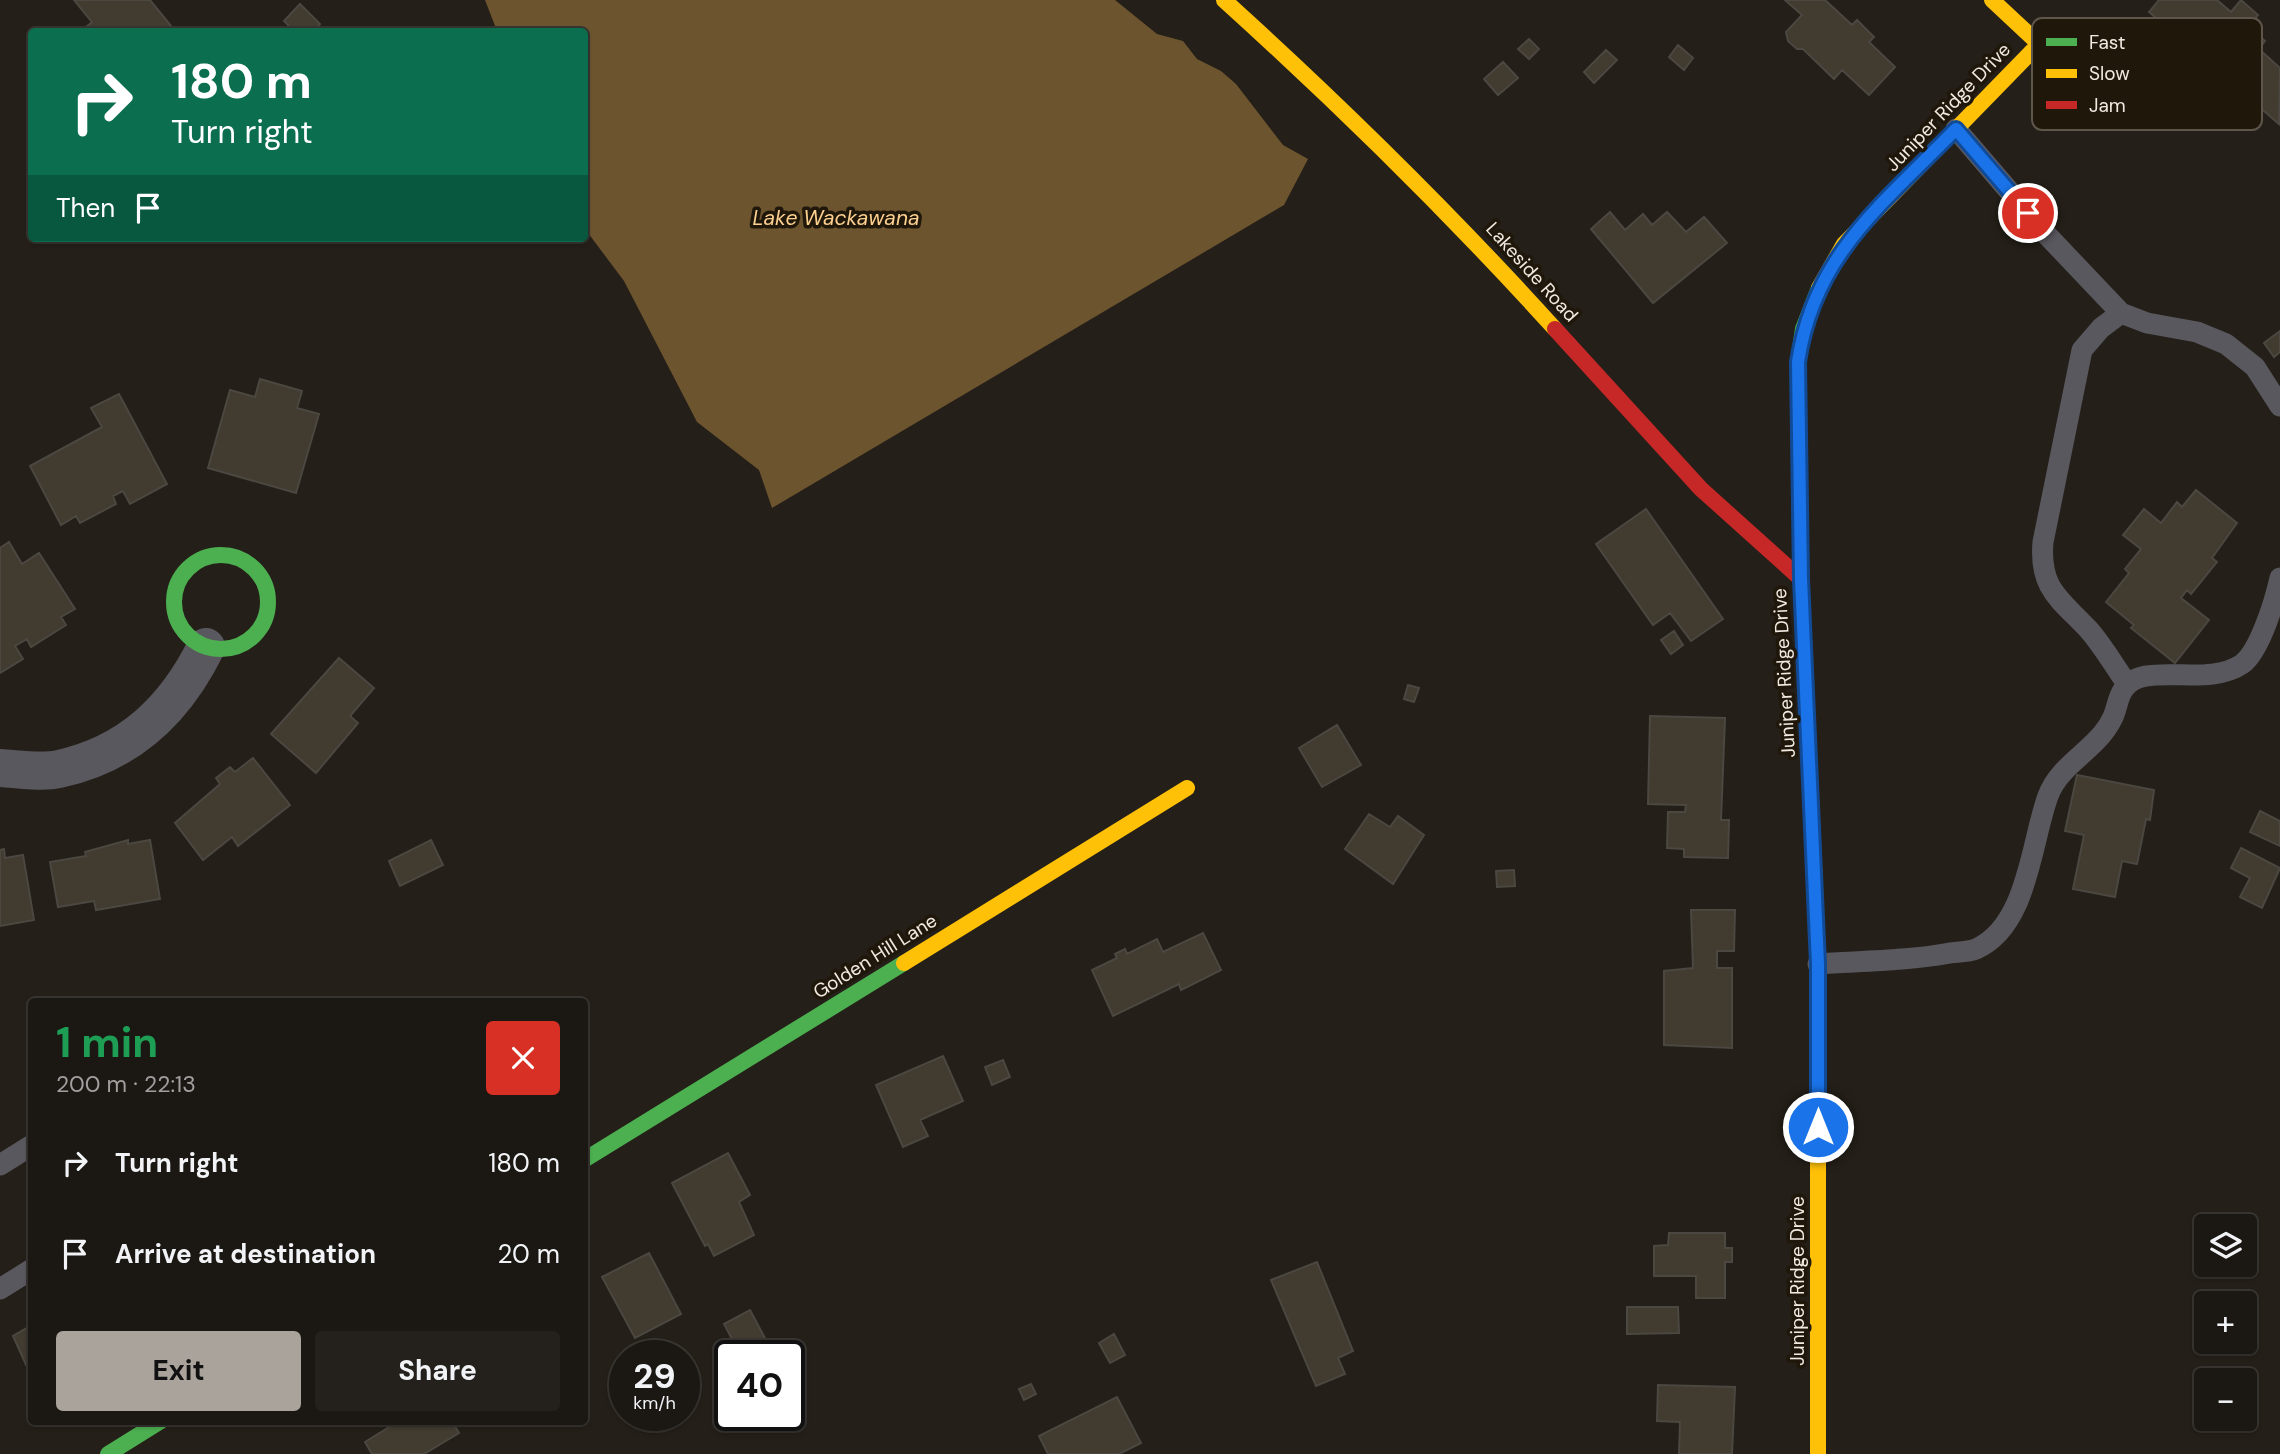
<!DOCTYPE html>
<html lang="en">
<head>
<meta charset="utf-8">
<style>
  :root { --surface:#1b1712; --page:#24201b; --text:#f1f3f6; --muted:#a09f9f; --line:#393632; --accent:#a9a39b }
  body { margin:0; font-family:"DM Sans",sans-serif; background:var(--page); color:var(--text); height:100vh; display:flex; flex-direction:column; font-size:26px; white-space:nowrap }
  * { box-sizing:border-box; margin:0 }
  p { font-size:23px; color:var(--muted) }
  .icon { flex:none; width:38px; height:38px; fill:none; stroke:currentColor; stroke-width:2; stroke-linecap:round; stroke-linejoin:round }
  .map { position:relative; flex:1; overflow:hidden }
  .drawer { position:absolute; left:28px; top:998px; width:560px; height:427px; display:flex; flex-direction:column; background:var(--surface); border-radius:7px; box-shadow:0 2px 5px #0004,0 0 0 2px var(--line) }
  .drawer>* { flex:none }
  .top-card { position:absolute; left:28px; top:28px; width:560px; height:214px; border-radius:7px; box-shadow:0 2px 5px #0004,0 0 0 2px var(--line); background:#0b6e4f; color:#fff; overflow:hidden }
  .controls { position:absolute; left:2194px; top:1214px; display:grid; gap:14px }
  .controls a { display:grid; place-items:center; width:63px; height:63px; border-radius:7px; background:var(--surface); box-shadow:0 2px 5px #0004,0 0 0 2px var(--line); font-size:35px }
  .speed { position:absolute; left:609px; top:1340px; display:flex; gap:14px; font-size:35px; font-weight:700; text-align:center }
  .speed>* { display:grid; place-content:center; width:91px; height:91px; border-radius:50%; background:var(--surface); box-shadow:0 2px 5px #0004,0 0 0 2px var(--line); line-height:1 }
  .speed small { font-size:18px; font-weight:400 }
  .speed .limit { border:4px solid #111; border-radius:10px; background:#fff; color:#111 }
  .pin { position:absolute; display:grid; place-items:center; width:60px; height:60px; color:#fff; margin:-30px; border:4px solid #fff; border-radius:50%; box-shadow:0 2px 7px #0007 }
  .me { position:absolute; width:77px; margin:-38px; rotate:0deg; stroke-linejoin:round; filter:drop-shadow(0 0 5px #0008) }
  .turn { display:flex; align-items:center; gap:24px; height:147px; padding:0 28px; font-size:32px }
  .turn .icon { width:91px; height:91px; stroke-width:2.5 }
  .turn b { display:block; font-size:49px; line-height:60px }
  .then { display:flex; align-items:center; height:66px; padding:0 28px; background:#0003; gap:14px; font-size:26px }
  .round { display:grid; place-items:center; flex:none; width:74px; height:74px; border-radius:7px; background:var(--page) }
  .headline { display:flex; align-items:center; justify-content:space-between; height:119px; padding:0 28px }
  h1 { font-size:42px; font-weight:700; line-height:52px; color:#1e9e55 }
  .button { display:flex; gap:14px; margin-top:auto; padding:14px 28px }
  .button a { flex:1; height:80px; border-radius:7px; background:var(--accent); color:#111; font-size:28px; font-weight:700; line-height:80px; text-align:center }
  .button a+a { background:var(--page); color:var(--text) }
  ul { padding:0; list-style:none }
  li { display:flex; align-items:center; gap:21px; height:91px; padding:0 28px }
  li div { flex:1 }
  li b { display:block; font-size:26px }
  li em { font-style:normal }
  .map>svg:first-child { display:block }
  .water { fill:#6c542f }
  .building { fill:#413b30; stroke:#4b4741; stroke-width:2 }
  .lines { fill:none; stroke-linecap:round; stroke-linejoin:round }
  .lane { stroke:#5a585f; stroke-width:21 }
  .street { stroke:#5a585f; stroke-width:38 }
  .fast { stroke:#4caf50; stroke-width:16 }
  .slow { stroke:#ffc107; stroke-width:16 }
  .jam { stroke:#c62828; stroke-width:16 }
  .route-casing { stroke:#114b97; stroke-width:18 }
  .route { stroke:#1a73e8; stroke-width:12 }
  .labels { text-anchor:middle; dominant-baseline:central; stroke-width:7; stroke-linejoin:round; paint-order:stroke }
  .street-label { font-size:19px; fill:#f0eae1; stroke:#1f170a }
  .water-label { font-size:21px; font-style:italic; fill:#fdd090; stroke:#1f170a }
  .key { fill:#1f170a; stroke:#5e564a; stroke-width:2 }
  .key-label { font-size:19px; fill:#f0eae1 }
</style>
</head>
<body>
<div class="map">
<svg width="2280" height="1454" viewBox="0 0 2280 1454">
  <rect width="100%" height="100%" fill="#241f18"/>
  <path class="water" d="M485,0H1115L1157,34L1183,41L1197,59L1221,71L1236,84L1283,145L1308,159L1284,205L772,508L759,470L697,422L624,281L585,229L584,32L497,31Z"/>
  <path class="building" d="M74,0H150L176,32H80L92,22Z
    M1785,0H1825L1852,25L1857,20L1874,37L1869,42L1895,67L1869,95L1842,70L1834,79L1803,49H1797L1788,41L1786,32L1802,15Z
    M2159,0H2217L2231,12L2241,0L2258,15L2248,27L2265,41L2259,49L2280,68L2279,124L2231,82L2225,88L2216,74L2213,78L2209,74L2205,78L2165,44L2167,38L2159,31L2156,34L2153,31L2161,22L2149,12Z
    M300,4L320,24L313,32H295L284,21Z
    M1529,39L1539,49L1529,59L1518,49Z
    M1678,45L1693,58L1684,70L1669,57Z
    M1606,50L1617,60L1594,83L1584,72Z
    M1503,62L1518,78L1498,95L1484,79Z
    M1610,212L1625,230L1643,214L1652,225L1667,212L1686,232L1704,217L1727,243L1653,303L1591,229Z
    M2280,331V352L2274,357L2264,343Z
    M260,379L302,391L297,408L319,414L296,493L208,468L230,390L255,397Z
    M119,394L167,484L130,504L123,491L113,496L116,504L80,523L76,516L61,525L30,466L102,427L91,408Z
    M2196,490L2237,523L2212,558L2217,562L2191,594L2187,590L2181,598L2209,620L2175,663L2131,628L2134,625L2106,602L2129,573L2125,569L2141,549L2123,535L2144,509L2161,523L2177,502L2182,507Z
    M1646,509L1723,619L1691,641L1670,613L1653,625L1596,544Z
    M9,542L22,564L39,553L75,609L61,617L66,625L31,647L27,639L15,646L23,659L0,673V548Z
    M1674,631L1683,645L1671,654L1661,640Z
    M339,658L374,688L350,716L358,723L316,773L271,734Z
    M1408,685L1419,688L1414,702L1404,699Z
    M1650,716L1725,718L1721,820H1729L1728,858L1684,857V849L1667,848L1668,812H1685L1686,805L1648,804Z
    M1337,725L1361,765L1322,787L1299,748Z
    M253,758L290,805L238,846L232,837L203,860L175,823L220,784L216,778L230,767L235,772Z
    M2077,775L2154,790L2150,820L2146,819L2137,864L2122,861L2115,897L2073,889L2084,835L2065,831Z
    M2260,811L2280,821V846L2250,832Z
    M1369,814L1390,827L1398,816L1424,835L1393,884L1345,849Z
    M128,840V844L150,840L160,899L96,910L94,901L58,907L50,862L86,856L85,852Z
    M431,840L443,865L400,886L389,861Z
    M2241,848L2280,868L2262,908L2240,897L2250,878L2231,868Z
    M4,849L5,858L23,855L34,920L0,926V850Z
    M1514,870L1515,886L1497,887L1496,871Z
    M1691,910H1735L1734,951H1717V968H1732V1048L1664,1045V971L1693,968Z
    M1203,933L1221,970L1181,990L1179,984L1113,1016L1092,970L1117,958L1115,954L1125,949L1127,954L1157,939L1163,952Z
    M943,1056L963,1101L920,1120L928,1136L903,1147L876,1085Z
    M1003,1060L1010,1077L992,1085L985,1067Z
    M728,1153L750,1195L739,1202L754,1235L714,1256L708,1244L705,1246L672,1183Z
    M1669,1233H1725V1248H1732V1262H1725V1298H1696V1276H1654V1246L1668,1245Z
    M649,1253L681,1314L635,1338L602,1277Z
    M1317,1262L1353,1351L1338,1358L1345,1374L1316,1386L1271,1280Z
    M1627,1307H1678L1679,1333L1627,1334Z
    M750,1310L767,1342L741,1356L724,1324Z
    M32,1325V1378L13,1336Z
    M1114,1334L1125,1355L1110,1363L1099,1343Z
    M1031,1384L1036,1394L1024,1400L1019,1389Z
    M1658,1385L1735,1387L1732,1454H1679L1680,1422L1657,1421Z
    M1117,1397L1141,1443L1119,1454H1048L1039,1436Z
    M399,1421H457L453,1423L459,1433L424,1454H372L365,1442Z"/>
  <g class="lines">
    <path class="lane" d="M1956,129L2046,234L2121,313L2147,323L2197,332L2226,344L2255,367L2280,406
      M2121,313L2101,328L2082,350L2043,542C2039,589 2060,599 2089,630C2103,646 2115,667 2127,684
      M1818,964C1862,961 1906,961 1950,953C1957,952 1969,952 1976,949C2028,926 2031,842 2048,796C2060,763 2097,750 2112,719C2117,710 2117,699 2123,690C2141,659 2206,689 2242,664C2260,651 2275,600 2280,578
      M0,1165L32,1145
      M0,1289L32,1269"/>
    <path class="street" d="M0,768C18,769 41,773 59,769C129,754 175,710 206,647"/>
    <path class="fast" d="M174 602a47 47 0 1 1 94 0a47 47 0 1 1-94 0Z
      M1814,865L1801,579L1798,362L1803,329L1819,288
      M584,1160L904,963
      M108,1454L161,1421"/>
    <path class="slow" d="M1224,0C1340,105 1450,213 1555,329
      M1819,288L1844,244L2039,44L1992,0
      M1814,865L1818,964V1454
      M904,963L1187,788"/>
    <path class="jam" d="M1555,329L1701,489L1801,579"/>
  </g>
  <g class="lines">
    <g class="route-casing">
      <path id="route" d="M1818,1127V964L1801,579L1798,362C1814,254 1884,203 1956,129L2028,213"/>
    </g>
    <use href="#route" class="route"/>
  </g>
  <g class="labels">
    <g class="street-label">
      <text transform="translate(1948 107) rotate(-46)">Juniper Ridge Drive</text>
      <text transform="translate(1532 272) rotate(48)">Lakeside Road</text>
      <text transform="translate(1784 673) rotate(-93)">Juniper Ridge Drive</text>
      <text transform="translate(875 956) rotate(-32)">Golden Hill Lane</text>
      <text transform="translate(1797 1281) rotate(-90)">Juniper Ridge Drive</text>
    </g>
    <g class="water-label">
      <text x="836" y="218">Lake Wackawana</text>
    </g>
  </g>
  <rect x="2032" y="18" width="230" height="112" rx="10" class="key"/>
  <rect x="2046" y="38" width="31" height="8" fill="#4caf50"/>
  <rect x="2046" y="69" width="31" height="9" fill="#ffc107"/>
  <rect x="2046" y="101" width="31" height="8" fill="#c62828"/>
  <g class="key-label">
    <text x="2089" y="49">Fast</text>
    <text x="2089" y="80">Slow</text>
    <text x="2089" y="112">Jam</text>
  </g>
</svg>
<div class="controls">
<a><svg class="icon" aria-label="layers" viewBox="0 0 24 24"><path d="M12 4l9 5-9 5-9-5zM3 14l9 5 9-5"/></svg></a>
<a>+</a>
<a>−</a>
</div>
<div class="speed"><div>29<small>km/h</small></div><div class="limit">40</div></div>
<div class="pin" style="left:2028px;top:213px;background:#d93025"><svg class="icon" aria-label="arrive" viewBox="0 0 24 24"><path d="M6 21V4h12l-3 4 3 4H6"/></svg></div>
<svg class="me" style="left:1818px;top:1127px" viewBox="-20 -20 40 40"><circle r="17" fill="#1a73e8" stroke="#fff" stroke-width="3"/><path d="M0-11L8 9 0 5-8 9z" fill="#fff"/></svg>
<div class="top-card">
<div class="turn"><svg class="icon" aria-label="right" viewBox="0 0 24 24"><path d="M7 20v-9h11M14 6l5 5-5 5"/></svg><div><b>180 m</b>Turn right</div></div>
<div class="then">Then<svg class="icon" aria-label="arrive" viewBox="0 0 24 24"><path d="M6 21V4h12l-3 4 3 4H6"/></svg></div>
</div>
<section class="drawer">
<div class="headline"><div><h1>1 min</h1><p>200 m · 22:13</p></div><a class="round" style="background:#d93025;color:#fff"><svg class="icon" aria-label="close" viewBox="0 0 24 24"><path d="M6 6l12 12M18 6L6 18"/></svg></a></div>
<ul>
<li><svg class="icon" aria-label="right" viewBox="0 0 24 24"><path d="M7 20v-9h11M14 6l5 5-5 5"/></svg><div><b>Turn right</b></div><em>180 m</em></li>
<li><svg class="icon" aria-label="arrive" viewBox="0 0 24 24"><path d="M6 21V4h12l-3 4 3 4H6"/></svg><div><b>Arrive at destination</b></div><em>20 m</em></li>
</ul>
<div class="button"><a>Exit</a><a>Share</a></div>
</section>
</div>
</body>
</html>
